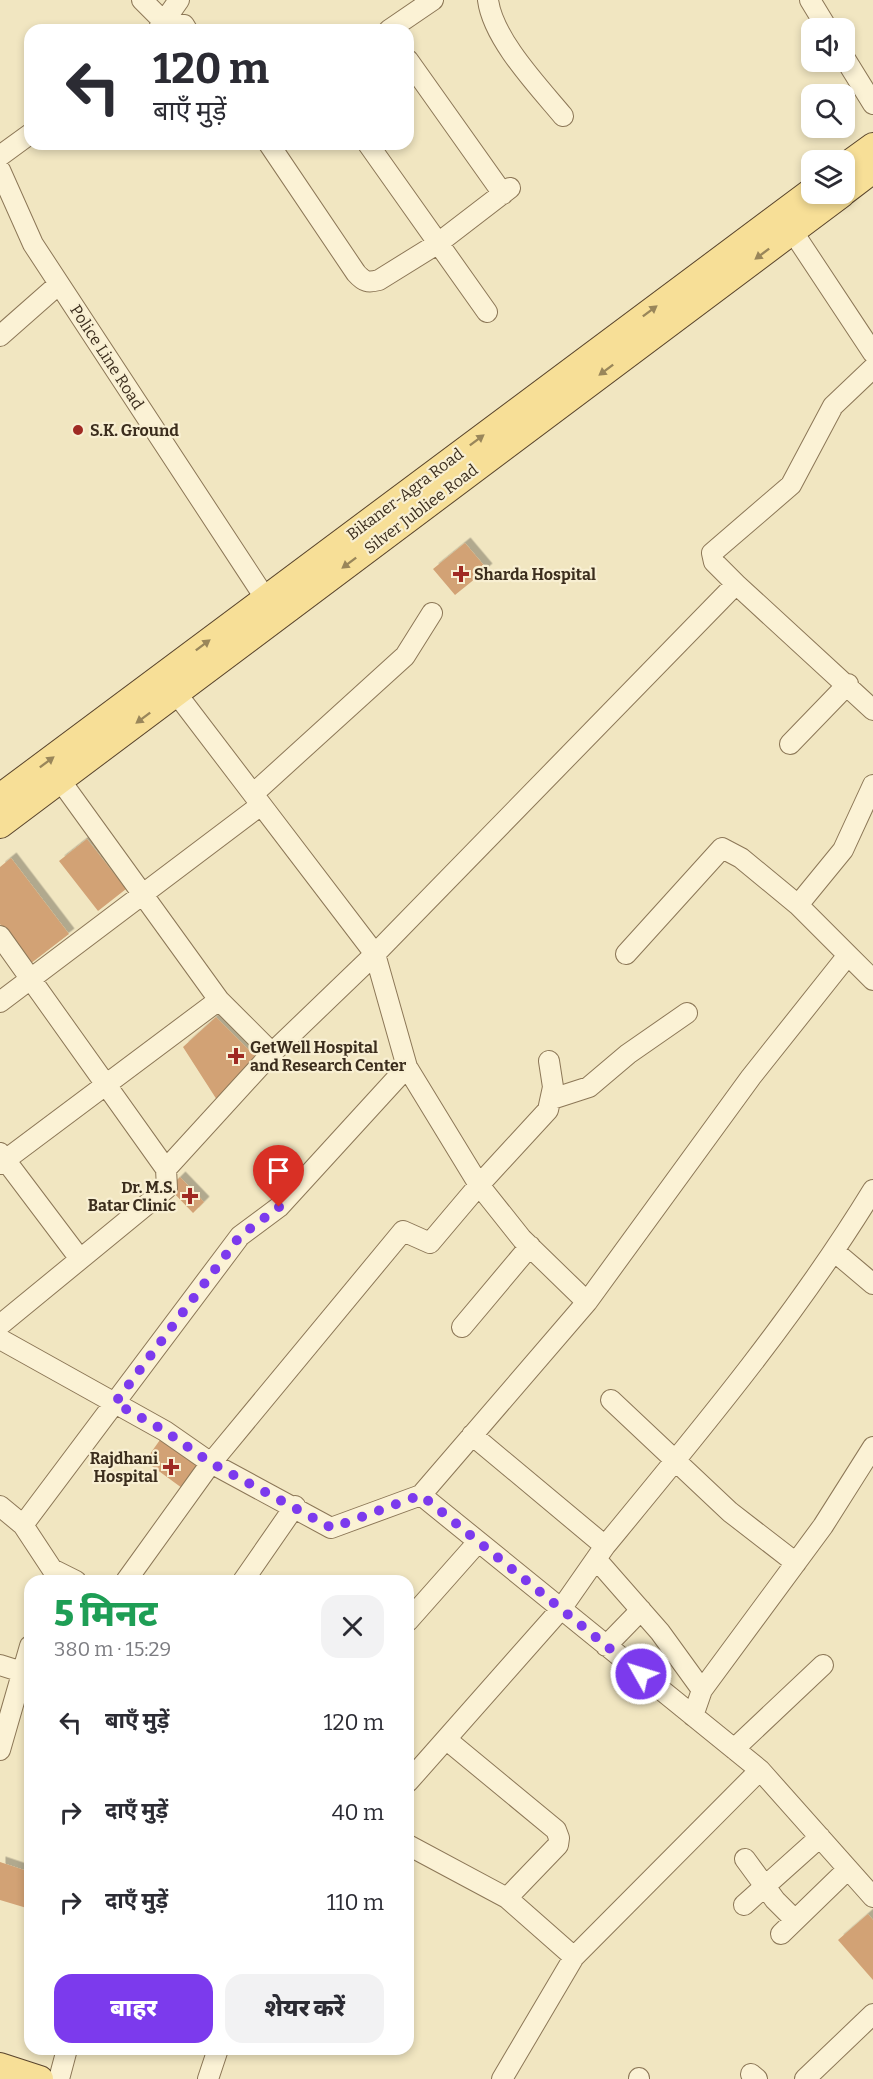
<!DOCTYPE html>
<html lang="hi">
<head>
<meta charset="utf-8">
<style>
  :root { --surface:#fff; --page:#f2f2f3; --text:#2b2b33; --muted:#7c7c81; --accent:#7c3aed }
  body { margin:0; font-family:Bitter,"Noto Sans Devanagari",serif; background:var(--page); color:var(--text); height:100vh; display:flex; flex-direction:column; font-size:22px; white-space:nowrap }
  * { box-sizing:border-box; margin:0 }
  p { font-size:20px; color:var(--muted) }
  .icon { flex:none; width:33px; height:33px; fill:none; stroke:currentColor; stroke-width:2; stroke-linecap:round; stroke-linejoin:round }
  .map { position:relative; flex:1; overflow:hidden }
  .side { position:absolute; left:24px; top:1575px; width:390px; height:480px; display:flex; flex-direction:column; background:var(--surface); border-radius:18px; box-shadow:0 3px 9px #0003 }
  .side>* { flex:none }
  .banner { position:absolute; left:24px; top:24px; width:390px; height:126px; border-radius:18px; box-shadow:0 3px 9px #0003; background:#fff; color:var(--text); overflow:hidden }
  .fabs { position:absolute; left:801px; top:18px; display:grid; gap:12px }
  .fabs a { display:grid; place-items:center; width:54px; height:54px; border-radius:12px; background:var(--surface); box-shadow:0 3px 9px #0003; font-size:30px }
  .pin { position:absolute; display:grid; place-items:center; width:51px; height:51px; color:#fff; margin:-62px -26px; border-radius:50% 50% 50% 0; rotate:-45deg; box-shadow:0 0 6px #0007 }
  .pin .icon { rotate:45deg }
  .me { position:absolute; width:66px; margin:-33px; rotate:309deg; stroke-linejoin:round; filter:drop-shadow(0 0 4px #0008) }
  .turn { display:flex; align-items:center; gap:21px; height:126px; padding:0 30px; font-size:27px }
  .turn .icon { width:78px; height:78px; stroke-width:2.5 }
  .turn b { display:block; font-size:42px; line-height:51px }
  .round { display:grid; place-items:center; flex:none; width:63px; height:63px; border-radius:18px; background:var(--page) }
  .head { display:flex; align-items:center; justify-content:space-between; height:102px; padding:0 30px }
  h1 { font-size:36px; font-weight:800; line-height:45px; color:#1e9e55 }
  .action { display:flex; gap:12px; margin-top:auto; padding:12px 30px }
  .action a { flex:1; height:69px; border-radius:18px; background:var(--accent); color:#fff; font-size:24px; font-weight:800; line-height:69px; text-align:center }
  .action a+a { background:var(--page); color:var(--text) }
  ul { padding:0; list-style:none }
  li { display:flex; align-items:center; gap:18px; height:90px; padding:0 30px }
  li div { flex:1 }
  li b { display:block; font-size:22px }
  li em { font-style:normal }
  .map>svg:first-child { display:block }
  .building { fill:#d2a275; filter:url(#shadow) }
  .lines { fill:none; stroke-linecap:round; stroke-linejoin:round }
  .minor-casing { stroke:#8c7757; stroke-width:22 }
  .major-casing { stroke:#59442c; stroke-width:28 }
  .minor { stroke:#fbf2d5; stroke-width:20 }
  .major { stroke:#f7df97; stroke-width:26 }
  .oneway { fill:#99865a }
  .route { stroke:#7c3aed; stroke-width:10; stroke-dasharray:0 18 }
  .poi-dot { fill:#9f2a23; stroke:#f8efd2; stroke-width:2 }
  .labels { text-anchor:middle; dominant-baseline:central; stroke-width:4.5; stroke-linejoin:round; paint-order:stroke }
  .street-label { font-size:16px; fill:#3b2d1d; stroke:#f8efd2 }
  .poi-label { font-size:16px; font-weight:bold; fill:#3b2d1d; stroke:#f8efd2; text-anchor:start }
</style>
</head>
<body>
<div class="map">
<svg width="873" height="2079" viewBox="0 0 873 2079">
  <defs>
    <filter id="shadow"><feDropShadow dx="5.5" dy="-5.5" stdDeviation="0" flood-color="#0004"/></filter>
  </defs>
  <rect width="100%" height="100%" fill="#f1e6c1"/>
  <path class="building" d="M465,543L487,569L455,595L433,569Z
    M87,839L126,889L98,911L59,861Z
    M11,858L69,934L30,964L0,924V867Z
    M216,1017L258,1059L217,1100L183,1047Z
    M180,1177L204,1202L193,1213L169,1188Z
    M162,1437L199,1464L182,1488L145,1461Z
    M0,1862L30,1872V1909L0,1900Z
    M868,1914L873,1920V1980L838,1940Z"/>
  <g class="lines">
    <g class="minor-casing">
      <path id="minor" d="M142,0L165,23L184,25L187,30
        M488,0C493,39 538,86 563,116
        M810,0L827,28
        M158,30L179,0
        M389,30L433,0
        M844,57L873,104
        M408,60L503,194
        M269,144L356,273C364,282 368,283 379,280L437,244L510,188
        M368,144L487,312
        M0,156L30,134
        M0,170L33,244L273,610
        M785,220L873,353
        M0,336L59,284
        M736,584L714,562L712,553L791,485L833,406L873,368
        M790,744L848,684
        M60,780L219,1000
        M253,794L405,656L432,613
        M0,936L166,1169L272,1053
        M626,954L722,848L741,858L798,905
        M848,955L798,905L843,850L873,785
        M0,1002L261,805
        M552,1099L589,1087L628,1054L687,1013
        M0,1153L80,1259
        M0,1164L219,1000L272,1053L375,954L736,584L873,710
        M835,1252L873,1284
        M587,1302L751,1077L848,955L873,980
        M0,1325L167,1188L166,1169
        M462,1327L530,1246
        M0,1339L165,1431L211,1463L331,1528L421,1495L587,1302L522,1239L479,1185L407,1067L375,954L176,693
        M611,1400L730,1512L796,1563
        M0,1506L23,1525L52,1569L76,1581
        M23,1525L240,1236L279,1207L407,1067
        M605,1546C699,1432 796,1316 873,1190
        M596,1559L660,1632L702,1690
        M126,1581L211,1463L403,1231L430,1243L479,1185L548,1110L553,1087L549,1061
        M243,1581L295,1506
        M408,1621L478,1542
        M606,1646L641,1610
        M0,1665L22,1672
        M693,1716L702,1690L823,1526L873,1447
        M447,1740L556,1830L559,1838L558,1845L507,1898
        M734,1749L823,1665
        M0,1750L30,1646
        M760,1770L873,1897
        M408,1782L561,1609L605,1546L472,1435
        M408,1845L507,1898L574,1957L760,1770L421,1495
        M745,1859L775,1900L795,1920
        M744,1905L820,1837
        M781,1934L848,1869
        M751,2074L757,2079
        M59,2079L67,2049
        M208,2079L218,2049
        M502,2079L574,1957
        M639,2079V2078
        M805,2079L873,2014"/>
    </g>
    <g class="major-casing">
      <path id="major" d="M844,167L873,146
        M844,192L873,170
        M0,797L812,191
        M0,825L842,194
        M0,2066L40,2079"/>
    </g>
    <use href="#minor" class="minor"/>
    <use href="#major" class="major"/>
  </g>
  <defs><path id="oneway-solid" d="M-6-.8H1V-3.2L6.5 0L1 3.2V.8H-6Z" transform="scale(1.5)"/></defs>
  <g class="oneway">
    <use href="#oneway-solid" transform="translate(762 254) rotate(143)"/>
    <use href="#oneway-solid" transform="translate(650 311) rotate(-37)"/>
    <use href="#oneway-solid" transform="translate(606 370) rotate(143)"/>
    <use href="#oneway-solid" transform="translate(477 440) rotate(-37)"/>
    <use href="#oneway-solid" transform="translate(349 563) rotate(143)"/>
    <use href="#oneway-solid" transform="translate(203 645) rotate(-37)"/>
    <use href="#oneway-solid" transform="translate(143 718) rotate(143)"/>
    <use href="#oneway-solid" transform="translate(47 762) rotate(-37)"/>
  </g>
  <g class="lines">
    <path class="route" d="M279,1207L240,1236L115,1403L165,1431L211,1463L332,1528L421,1495L641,1674"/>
  </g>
  <g class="poi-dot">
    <circle cx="78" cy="430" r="6"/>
    <path d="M458 565h6v6h6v6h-6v6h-6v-6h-6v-6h6z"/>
    <path d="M233 1047h6v6h6v6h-6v6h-6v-6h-6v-6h6z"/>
    <path d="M187 1187h6v6h6v6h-6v6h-6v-6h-6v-6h6z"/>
    <path d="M168 1458h6v6h6v6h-6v6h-6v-6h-6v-6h6z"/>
  </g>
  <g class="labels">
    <g class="street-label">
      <text transform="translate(107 357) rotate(57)">Police Line Road</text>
      <text transform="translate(405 494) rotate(-37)">Bikaner-Agra Road</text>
      <text transform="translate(421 509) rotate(-37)">Silver Jubliee Road</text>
    </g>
    <g class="poi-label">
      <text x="90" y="430">S.K. Ground</text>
      <text x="474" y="574">Sharda Hospital</text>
      <text x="250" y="1047">GetWell Hospital<tspan x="250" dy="18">and Research Center</tspan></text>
      <text x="176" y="1187" text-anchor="end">Dr. M.S.<tspan x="176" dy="18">Batar Clinic</tspan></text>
      <text x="158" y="1458" text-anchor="end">Rajdhani<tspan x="158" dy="18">Hospital</tspan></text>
    </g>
  </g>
</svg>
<div class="fabs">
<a><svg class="icon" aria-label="sound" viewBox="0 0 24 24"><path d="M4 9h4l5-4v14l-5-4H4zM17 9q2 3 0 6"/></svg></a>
<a><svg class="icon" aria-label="search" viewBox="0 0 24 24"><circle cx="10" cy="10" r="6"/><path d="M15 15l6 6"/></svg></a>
<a><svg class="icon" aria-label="layers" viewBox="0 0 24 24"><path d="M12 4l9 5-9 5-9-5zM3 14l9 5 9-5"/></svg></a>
</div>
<div class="pin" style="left:279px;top:1207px;background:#d93025"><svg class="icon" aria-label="arrive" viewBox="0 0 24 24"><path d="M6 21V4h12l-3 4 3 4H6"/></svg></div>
<svg class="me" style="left:641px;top:1674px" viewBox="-20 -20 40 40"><circle r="17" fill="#7c3aed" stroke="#fff" stroke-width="3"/><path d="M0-11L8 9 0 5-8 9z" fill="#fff"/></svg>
<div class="banner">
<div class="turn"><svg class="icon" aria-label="left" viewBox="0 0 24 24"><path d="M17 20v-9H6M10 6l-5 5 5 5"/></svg><div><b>120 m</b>बाएँ मुड़ें</div></div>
</div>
<section class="side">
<div class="head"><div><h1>5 मिनट</h1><p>380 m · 15:29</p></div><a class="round"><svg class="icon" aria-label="close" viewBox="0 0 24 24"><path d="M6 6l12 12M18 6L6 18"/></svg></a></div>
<ul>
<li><svg class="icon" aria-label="left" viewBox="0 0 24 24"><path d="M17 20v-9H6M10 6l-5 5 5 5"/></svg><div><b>बाएँ मुड़ें</b></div><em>120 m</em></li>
<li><svg class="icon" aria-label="right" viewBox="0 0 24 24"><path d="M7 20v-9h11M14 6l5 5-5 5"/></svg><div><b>दाएँ मुड़ें</b></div><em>40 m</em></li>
<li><svg class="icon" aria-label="right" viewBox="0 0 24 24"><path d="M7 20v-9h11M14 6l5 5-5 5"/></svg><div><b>दाएँ मुड़ें</b></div><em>110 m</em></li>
</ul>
<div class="action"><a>बाहर</a><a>शेयर करें</a></div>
</section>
</div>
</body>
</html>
